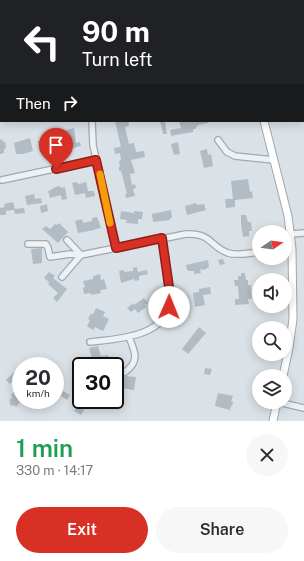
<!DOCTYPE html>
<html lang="en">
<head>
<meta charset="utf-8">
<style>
  :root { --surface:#fff; --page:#f7f7f7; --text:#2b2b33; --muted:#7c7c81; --accent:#d93025 }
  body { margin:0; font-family:"Public Sans",sans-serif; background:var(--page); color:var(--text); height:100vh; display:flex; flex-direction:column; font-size:15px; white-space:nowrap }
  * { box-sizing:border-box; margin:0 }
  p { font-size:13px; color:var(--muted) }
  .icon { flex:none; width:22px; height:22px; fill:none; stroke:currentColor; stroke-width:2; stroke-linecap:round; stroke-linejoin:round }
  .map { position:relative; height:421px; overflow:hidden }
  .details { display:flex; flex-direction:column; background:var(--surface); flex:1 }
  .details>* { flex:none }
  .guide { position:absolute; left:0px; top:0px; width:304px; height:122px; box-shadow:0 2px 10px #0003; background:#202124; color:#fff; overflow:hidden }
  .needle { width:26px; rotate:77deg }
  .buttons { position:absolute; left:252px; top:225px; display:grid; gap:8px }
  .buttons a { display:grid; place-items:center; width:40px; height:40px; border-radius:50%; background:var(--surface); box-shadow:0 2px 10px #0003; font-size:20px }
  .speed { position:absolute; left:12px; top:357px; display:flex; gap:8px; font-size:20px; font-weight:700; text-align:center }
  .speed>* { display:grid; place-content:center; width:52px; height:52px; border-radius:50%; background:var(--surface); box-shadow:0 2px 10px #0003; line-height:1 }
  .speed small { font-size:10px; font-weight:400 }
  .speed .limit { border:2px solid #111; border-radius:6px; background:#fff; color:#111 }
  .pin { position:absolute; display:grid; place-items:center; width:34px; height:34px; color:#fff; margin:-41px -17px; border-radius:50% 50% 50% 0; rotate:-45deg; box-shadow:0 0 4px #0007 }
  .pin .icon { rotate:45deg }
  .me { position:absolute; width:44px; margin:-22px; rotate:1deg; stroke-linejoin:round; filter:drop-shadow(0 0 3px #0008) }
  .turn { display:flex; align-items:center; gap:14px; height:84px; padding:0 16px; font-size:18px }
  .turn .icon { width:52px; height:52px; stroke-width:2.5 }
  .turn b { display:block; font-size:28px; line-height:34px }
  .then { display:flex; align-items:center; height:38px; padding:0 16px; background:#0003; gap:8px; font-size:15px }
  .round { display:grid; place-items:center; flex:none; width:42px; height:42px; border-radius:21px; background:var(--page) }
  .summary { display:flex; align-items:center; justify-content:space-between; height:68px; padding:0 16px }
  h1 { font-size:24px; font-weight:600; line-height:30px; color:#1e9e55 }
  .action { display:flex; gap:8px; margin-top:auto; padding:8px 16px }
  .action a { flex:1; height:46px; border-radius:24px; background:var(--accent); color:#fff; font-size:16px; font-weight:600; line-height:46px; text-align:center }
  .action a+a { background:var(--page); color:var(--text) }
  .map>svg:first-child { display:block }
  .building { fill:#b2bcc4 }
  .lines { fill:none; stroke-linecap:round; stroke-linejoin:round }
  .minor-casing { stroke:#a0a9b1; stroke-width:8 }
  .major-casing { stroke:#9aa8b4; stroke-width:9 }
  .minor { stroke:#eef2f5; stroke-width:5.5 }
  .major { stroke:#fff; stroke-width:7 }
  .route-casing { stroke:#8d1f18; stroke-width:10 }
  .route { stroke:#d93025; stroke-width:7 }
  .slow { stroke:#f59e0b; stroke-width:7 }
</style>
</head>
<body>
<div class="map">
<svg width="304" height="421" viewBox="0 0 304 421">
  <rect width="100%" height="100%" fill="#dbe2e7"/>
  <path class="building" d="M115,121H128L129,126L125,127L129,144L134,143L136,152L144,151L145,157L131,160L135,173L130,174L132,185L135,184L136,188L133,189L135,196L126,198L125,194H127L122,174L121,171H119V167H120L119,161L121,160L120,153L115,154L114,148L121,147Z
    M160,121H165L167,134H163Z
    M179,121H208V123L198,125L195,129H193V132L171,136L170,130L181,128Z
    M74,128L76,143L80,142L81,146L69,149L66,130Z
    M52,135L53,140H58L60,152L54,154L53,150L40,152L38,141L44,140L47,136Z
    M30,138L33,151L23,154H16L14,143Z
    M2,139L3,142H5L6,148L4,149V153L0,154V140Z
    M178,142L180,154L174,155L171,144Z
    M207,149L208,155L211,154L213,166L204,168L200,151Z
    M248,179L250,192L252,191L253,198L235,200V207L226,208L225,199H233L231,181Z
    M77,182V183L79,184L86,182L88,191H94L95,196L86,198L85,193L75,195L72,183Z
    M59,186L62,188L65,187L67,199L62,200L61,195L50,198L48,191L53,189V188Z
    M34,194L35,199L41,198L42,203L27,205L25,196Z
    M13,202L15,209L24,208L25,213L15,214L14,210L6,211V215H0V208L5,207L4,204Z
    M196,203L197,205L204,204L206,210L187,215L185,206Z
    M47,204L48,211L41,213L40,206Z
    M171,210L172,218H170V220L153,222L152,214Z
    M121,211L134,213V211L143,212L142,219H138V224L126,223L127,220L120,219Z
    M241,215H246L248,222H251L252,231H249V236L243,237L241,223Z
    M97,217L101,228L95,229V230L78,233L75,221L82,219L83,223L92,221V218Z
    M59,223L68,232L58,243L42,229L46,226L50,229L55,224L57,225Z
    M42,248V263L33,264L31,249Z
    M223,259L225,264L220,265L218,260Z
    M208,260L209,267L204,270L200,269L201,273L194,274V271H189L187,270L186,265Z
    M137,267L138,272L147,270L148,274L139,276V280L135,281L134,279L121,283L119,271L124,270V272L133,271V268Z
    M49,272L55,276L53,278L67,289L57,302L53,298L58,293L48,284L49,282L44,278Z
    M241,273H245L246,280H248V285H251L252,299H248L249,304L235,305V299H239L238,286H235L234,280H238V276H241Z
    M100,274L101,280L104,279L107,289L100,290L101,293L91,295V293L84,294L83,288L85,287L83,281L93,279V276Z
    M210,287L211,294L203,295L205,305L195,307L193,293L199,292V289Z
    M144,298L148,303L145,305L146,307L138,313L135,309L131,312L127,308L133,303L134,305Z
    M96,308L105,312L103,316L109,319L103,331L95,327L93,330L87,326L90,320L88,319L91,313L93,315Z
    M199,327L206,333L188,354L182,349Z
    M98,346L101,356L108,355L110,362L101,364L102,366H94L89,348Z
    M205,368L212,369L210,375L204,374Z
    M14,372L17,376L10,384L6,380Z
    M115,375L136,377L134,390L115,387Z
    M16,389L21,393V395L17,400L20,402L16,407L14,405L12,406L9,403L11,402L9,400L12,398L11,395Z
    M61,390L70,395L67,400L58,394Z
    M218,393L233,396L231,401L233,402L232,406H231L230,410L215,406Z
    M78,406L84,410L81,415L74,411Z"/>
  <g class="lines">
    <g class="minor-casing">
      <path id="minor" d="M82,0V1
        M0,88H1
        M303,88H304
        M92,121L93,145L116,248
        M218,140L227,152L235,156L274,160
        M2,180L96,160
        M291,234L304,233
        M67,240L81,255
        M28,244H46L48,248L50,257L70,254L81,255L186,234C212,233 209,246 228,253C238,256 249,253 259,252
        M62,277L81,255
        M90,342C117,339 168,337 170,300C171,282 164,257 162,239
        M115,371L125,372C140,361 135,352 129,337
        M278,402L304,408"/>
    </g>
    <g class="major-casing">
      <path id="major" d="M245,0V1
        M264,121L288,216L292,249L293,319L289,348L283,376
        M273,421L277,402"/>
    </g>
    <use href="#minor" class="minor"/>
    <use href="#major" class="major"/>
  </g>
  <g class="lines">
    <g class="route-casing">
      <path id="route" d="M56,169L96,160L116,248L162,238L170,294L169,307"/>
    </g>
    <use href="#route" class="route"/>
    <path class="slow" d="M100,174L110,223"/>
  </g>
</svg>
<div class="buttons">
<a><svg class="needle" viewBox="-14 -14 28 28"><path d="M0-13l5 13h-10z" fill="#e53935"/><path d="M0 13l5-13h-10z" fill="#7c7c81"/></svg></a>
<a><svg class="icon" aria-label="sound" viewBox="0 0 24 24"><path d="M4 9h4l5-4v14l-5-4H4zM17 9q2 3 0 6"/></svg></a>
<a><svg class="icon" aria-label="search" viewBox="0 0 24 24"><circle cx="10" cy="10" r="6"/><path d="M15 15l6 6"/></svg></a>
<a><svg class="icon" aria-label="layers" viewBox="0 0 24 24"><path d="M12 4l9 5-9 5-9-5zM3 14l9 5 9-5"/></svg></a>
</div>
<div class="speed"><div>20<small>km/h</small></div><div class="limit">30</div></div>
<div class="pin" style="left:56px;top:169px;background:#d93025"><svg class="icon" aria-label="arrive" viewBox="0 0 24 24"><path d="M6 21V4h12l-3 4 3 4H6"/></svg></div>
<svg class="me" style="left:169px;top:307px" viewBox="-20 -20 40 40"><circle r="19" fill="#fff"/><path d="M0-13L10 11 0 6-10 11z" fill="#d93025"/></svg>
<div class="guide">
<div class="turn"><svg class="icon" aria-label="left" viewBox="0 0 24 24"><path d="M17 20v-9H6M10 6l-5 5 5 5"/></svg><div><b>90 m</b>Turn left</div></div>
<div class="then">Then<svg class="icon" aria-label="right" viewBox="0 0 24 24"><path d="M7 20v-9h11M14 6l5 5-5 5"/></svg></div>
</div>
</div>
<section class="details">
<div class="summary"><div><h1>1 min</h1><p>330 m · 14:17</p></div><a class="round"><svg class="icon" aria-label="close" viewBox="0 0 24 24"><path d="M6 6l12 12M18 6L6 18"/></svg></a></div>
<div class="action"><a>Exit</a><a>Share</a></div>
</section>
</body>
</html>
